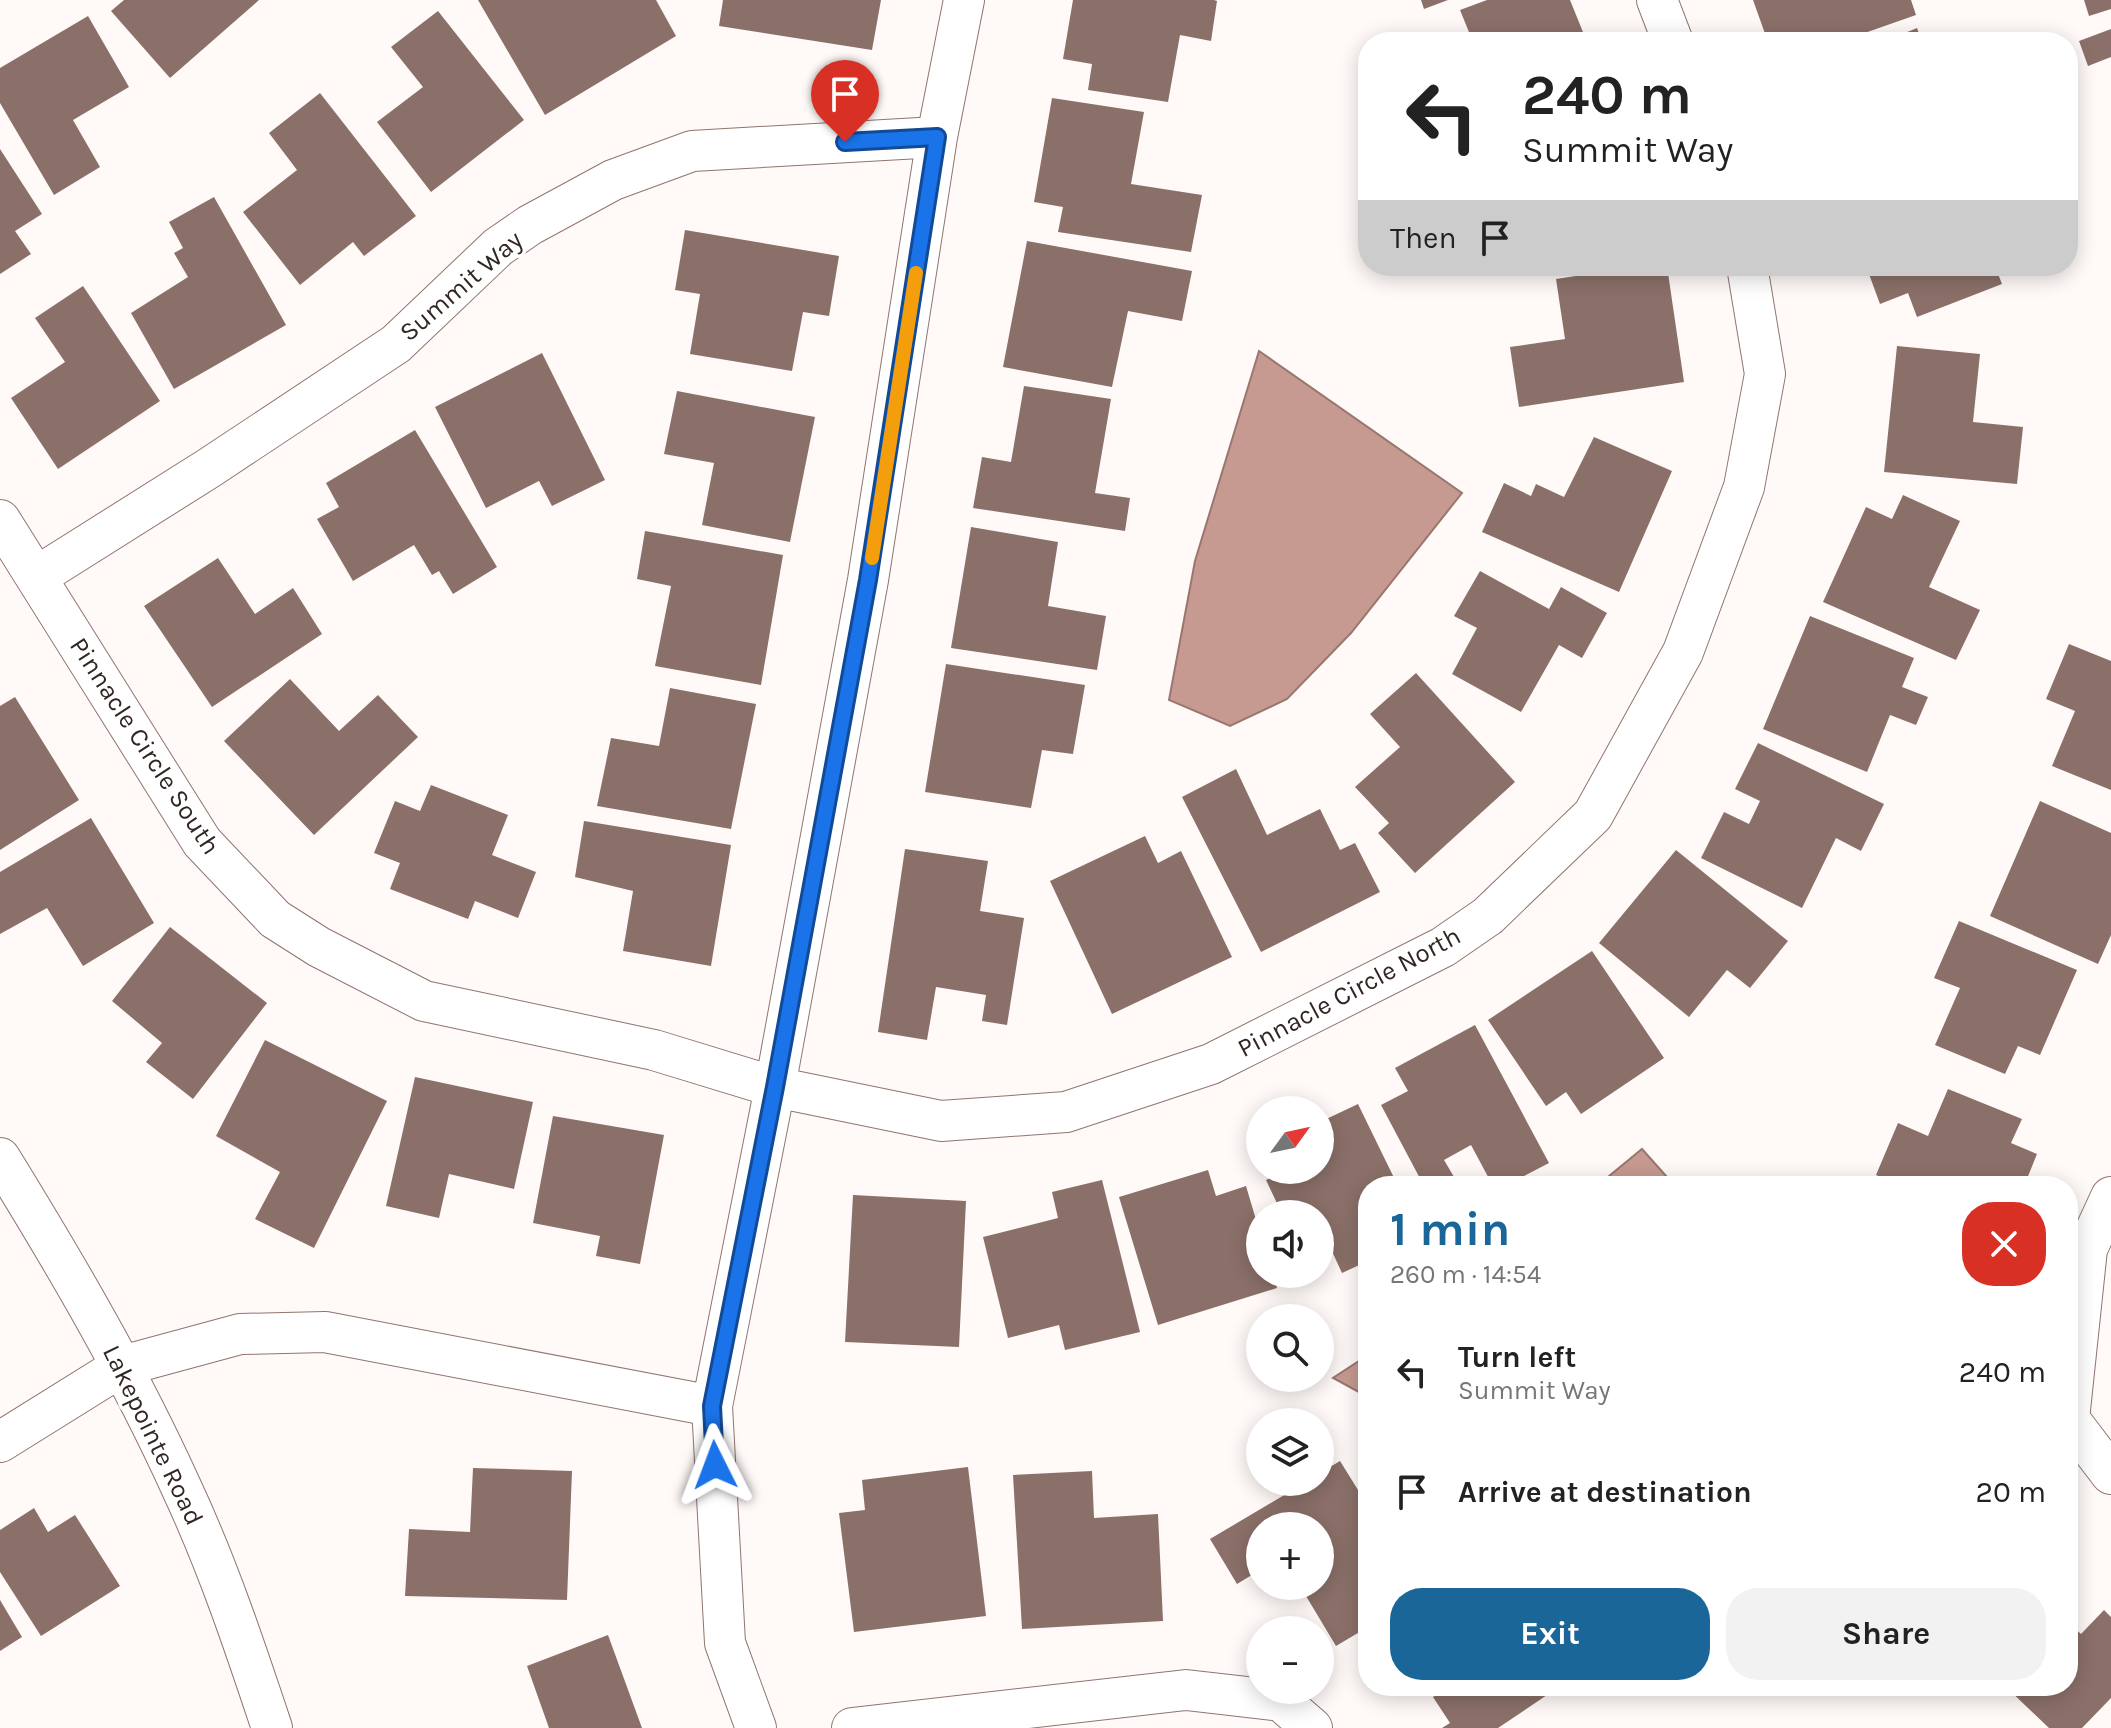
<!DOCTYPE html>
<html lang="en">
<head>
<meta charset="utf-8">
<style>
  :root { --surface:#fff; --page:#f2f2f2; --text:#222; --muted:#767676; --accent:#1a6699 }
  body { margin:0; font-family:Karla,sans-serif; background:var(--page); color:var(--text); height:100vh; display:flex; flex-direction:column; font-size:30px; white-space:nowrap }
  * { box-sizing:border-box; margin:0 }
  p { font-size:26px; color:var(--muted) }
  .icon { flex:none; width:44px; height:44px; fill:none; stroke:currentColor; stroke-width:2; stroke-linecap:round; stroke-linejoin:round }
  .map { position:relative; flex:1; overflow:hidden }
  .side { position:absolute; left:1358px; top:1176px; width:720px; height:520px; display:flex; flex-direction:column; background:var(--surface); border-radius:32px; box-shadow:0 4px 20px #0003 }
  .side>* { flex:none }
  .top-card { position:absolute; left:1358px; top:32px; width:720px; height:244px; border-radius:32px; box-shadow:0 4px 20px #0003; background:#fff; color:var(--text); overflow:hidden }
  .needle { width:52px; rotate:57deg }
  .fabs { position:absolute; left:1246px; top:1096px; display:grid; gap:16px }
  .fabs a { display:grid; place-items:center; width:88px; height:88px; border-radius:50%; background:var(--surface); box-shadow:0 4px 20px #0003; font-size:40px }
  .pin { position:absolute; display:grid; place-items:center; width:68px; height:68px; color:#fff; margin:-82px -34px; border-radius:50% 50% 50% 0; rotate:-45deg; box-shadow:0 0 8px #0007 }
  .pin .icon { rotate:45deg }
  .me { position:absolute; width:88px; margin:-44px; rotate:357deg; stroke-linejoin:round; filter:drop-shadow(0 0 6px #0008) }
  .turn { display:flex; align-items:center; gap:28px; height:168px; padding:0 32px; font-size:36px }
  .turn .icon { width:104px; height:104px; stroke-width:2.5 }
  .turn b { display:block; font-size:56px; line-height:68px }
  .then { display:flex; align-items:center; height:76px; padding:0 32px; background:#0003; gap:16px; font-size:30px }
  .round { display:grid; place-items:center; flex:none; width:84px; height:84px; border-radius:32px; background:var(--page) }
  .overview { display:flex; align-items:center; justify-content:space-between; height:136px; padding:0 32px }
  h1 { font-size:48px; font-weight:700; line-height:60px; color:var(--accent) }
  .action { display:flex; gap:16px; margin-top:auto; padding:16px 32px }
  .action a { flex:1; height:92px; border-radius:32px; background:var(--accent); color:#fff; font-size:32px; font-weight:700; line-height:92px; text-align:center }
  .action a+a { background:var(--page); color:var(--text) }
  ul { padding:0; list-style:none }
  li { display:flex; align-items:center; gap:24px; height:120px; padding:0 32px }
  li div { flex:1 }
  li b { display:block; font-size:30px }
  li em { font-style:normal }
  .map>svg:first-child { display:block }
  .water { fill:#c69a90; stroke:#99776f; stroke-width:2 }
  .building { fill:#8b7069 }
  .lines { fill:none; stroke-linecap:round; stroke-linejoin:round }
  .minor-casing { stroke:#90756f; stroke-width:42 }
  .minor { stroke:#fff; stroke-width:40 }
  .route-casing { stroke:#114b97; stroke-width:20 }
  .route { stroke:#1a73e8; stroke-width:14 }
  .slow { stroke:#f59e0b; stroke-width:14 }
  .labels { text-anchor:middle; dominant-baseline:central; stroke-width:7; stroke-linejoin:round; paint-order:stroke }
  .street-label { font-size:26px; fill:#312623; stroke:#fff }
</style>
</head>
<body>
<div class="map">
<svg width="2111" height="1728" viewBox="0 0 2111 1728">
  <rect width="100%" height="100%" fill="#fff9f7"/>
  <path class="water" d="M1259,351L1462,493L1351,633L1287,699L1230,726L1169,700L1195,561Z
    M1642,1149L1675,1186H1597Z
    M1368,1355V1397L1333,1378Z"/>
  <path class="building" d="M124,0H259L170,78L111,11Z
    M478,0H656L676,36L545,115Z
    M723,0H881L872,50L719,26Z
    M1073,0H1214L1217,1L1211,41L1180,35L1168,102L1088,90L1092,64L1063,59Z
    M1421,0H1448L1424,9Z
    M1487,0H1570L1587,42H1473L1460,10Z
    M1753,0H1911L1916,15L1839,42H1768Z
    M2084,0H2111V9L2089,16Z
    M438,11L524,120L431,192L377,122L423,87L391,47Z
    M88,16L129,87L73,120L100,167L54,195L0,103V68Z
    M1917,28L1922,42H1883Z
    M2111,29V57L2088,66L2079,41Z
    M320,93L416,216L364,256L353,242L300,285L243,212L297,170L269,133Z
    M1052,98L1144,112L1131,184L1202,195L1191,252L1058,232L1063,207L1034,202Z
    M0,149L42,214L15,231L31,254L0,274Z
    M214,197L286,325L174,389L131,313L188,277L174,253L183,248L169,222Z
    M685,230L839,256L829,316L803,312L792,371L690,354L700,294L675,290Z
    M1027,241L1192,271L1182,321L1128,311L1112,387L1003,367Z
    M1642,266H1667L1684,382L1519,407L1510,347L1565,339L1556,279Z
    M1866,266H1995L2002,284L1917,317L1908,293L1880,304Z
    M83,286L160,401L58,469L11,398L65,362L35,318Z
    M1897,346L1980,354L1973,422L2023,427L2017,484L1884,472Z
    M542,353L605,480L552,506L539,481L486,508L435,407Z
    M1024,386L1111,399L1095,493L1130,498L1125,531L973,508L982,457L1011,462Z
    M677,391L815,417L790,542L702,525L714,463L664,454Z
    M415,430L497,567L453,594L439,571L432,575L414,545L353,581L317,519L339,507L326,483Z
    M1594,437L1672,471L1619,592L1482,532L1504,483L1531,496L1536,484L1564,497Z
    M1903,495L1960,521L1929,587L1980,610L1956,660L1823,602L1866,507L1892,519Z
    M971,527L1058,542L1048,606L1106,616L1097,670L951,648Z
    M645,531L783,555L761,685L655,666L671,586L637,579Z
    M218,558L255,614L293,588L322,634L212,707L144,606Z
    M1480,571L1549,609L1561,587L1607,613L1582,658L1559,645L1521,712L1452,674L1477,628L1454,616Z
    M1810,616L1914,658L1902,687L1928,697L1916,725L1890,715L1867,772L1763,729Z
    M2069,644L2111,661V790L2052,766L2075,711L2046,699Z
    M946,664L1085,685L1073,754L1042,750L1031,808L925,792Z
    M1416,673L1515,782L1415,873L1378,833L1389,823L1355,787L1400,747L1370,714Z
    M290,679L339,731L378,695L418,737L314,835L224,741Z
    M670,688L756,704L731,829L597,806L611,738L659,746Z
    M15,697L79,800L0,850V706Z
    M1758,743L1884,804L1861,851L1836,838L1802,908L1701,858L1724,812L1749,824L1760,801L1735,789Z
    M1236,769L1267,835L1320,809L1340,850L1355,843L1380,892L1261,952L1182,797Z
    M431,785L508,815L492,855L536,872L518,918L475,901L468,919L390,889L400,863L374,853L395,801L420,811Z
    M2040,801L2111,833V935L2098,964L1990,916Z
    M91,818L154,923L83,966L47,908L0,934V872Z
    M584,821L731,845L711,966L623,951L633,891L575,877Z
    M1145,836L1158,863L1181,851L1232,957L1112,1014L1050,881Z
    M905,849L988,861L980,911L1024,918L1007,1025L982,1021L986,995L936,987L927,1040L878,1032Z
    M1676,850L1788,941L1750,988L1727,970L1689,1017L1599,943Z
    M1959,921L2077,970L2040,1055L2018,1046L2005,1074L1935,1045L1960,988L1934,978Z
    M170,927L267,1003L193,1099L146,1062L162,1043L112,1001Z
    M1592,951L1664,1058L1581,1114L1566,1092L1546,1106L1488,1020Z
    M1475,1025L1549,1163L1505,1186H1493L1471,1145L1444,1160L1457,1182L1450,1186H1424L1381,1105L1408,1091L1395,1068Z
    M265,1040L387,1101L314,1248L255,1219L280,1172L216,1136Z
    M415,1077L533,1102L514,1189L449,1174L439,1218L386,1206Z
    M1948,1089L2022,1119L2011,1143L2037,1154L2024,1186H1902L1876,1175L1898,1123L1928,1136Z
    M1358,1104L1398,1186H1368V1261L1342,1273L1330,1247L1320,1252V1214H1282L1266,1180L1287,1170H1320V1122Z
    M553,1116L664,1135L640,1264L596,1256L600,1236L533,1223Z
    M1208,1170L1216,1196L1246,1186L1260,1233V1274H1273L1277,1288L1158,1325L1119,1197Z
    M1102,1180L1140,1332L1065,1350L1059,1325L1008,1338L983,1237L1058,1218L1052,1192Z
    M853,1195L966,1201L959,1347L845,1342Z
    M1340,1461L1368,1506V1627L1336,1646L1300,1586H1320V1526H1260V1570L1237,1584L1210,1539L1306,1482H1320V1473Z
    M968,1467L986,1616L854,1632L839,1513L865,1510L862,1480Z
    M473,1468L572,1471L567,1600L405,1596L409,1529L470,1532Z
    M1092,1471L1094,1518L1158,1514L1163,1621L1022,1629L1013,1475Z
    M34,1508L48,1532L75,1515L120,1586L41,1636L0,1572V1530Z
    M0,1600L22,1637L0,1651Z
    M2104,1610L2111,1617V1698L2082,1728H2049L2005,1686H2068V1622L2081,1634Z
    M608,1635L642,1728H549L527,1666Z
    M1449,1686H1541L1547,1695L1498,1728H1442L1450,1723L1433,1697Z"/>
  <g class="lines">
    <g class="minor-casing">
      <path id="minor" d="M1657,0L1673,42
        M0,520L202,842L275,919L319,947L424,1001L654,1050L775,1087L941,1121L1066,1112L1211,1064L1443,947L1488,916L1593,815L1683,652L1744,487L1765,374L1747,266
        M36,577L209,468L396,344L498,247L530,225L613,180L692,151L937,137
        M0,1158C66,1265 130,1374 182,1489C218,1566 245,1647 272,1728
        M2111,1197L2087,1249L2069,1419L2111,1474
        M0,1442L122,1366L240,1334L325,1332L712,1406
        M756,1728L725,1643L712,1406L775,1087L868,580L937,137L964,0
        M852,1728L1186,1690L1281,1701L1312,1728"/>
    </g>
    <use href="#minor" class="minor"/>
  </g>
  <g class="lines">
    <g class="route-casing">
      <path id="route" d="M715,1465L712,1406L775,1087L868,580L937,137L845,142"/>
    </g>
    <use href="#route" class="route"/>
    <path class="slow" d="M872,558L916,273"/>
  </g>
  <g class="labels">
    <g class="street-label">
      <text transform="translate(461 286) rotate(-41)">Summit Way</text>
      <text transform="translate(145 746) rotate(57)">Pinnacle Circle South</text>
      <text transform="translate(1349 992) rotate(-28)">Pinnacle Circle North</text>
      <text transform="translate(153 1435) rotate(64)">Lakepointe Road</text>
    </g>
  </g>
</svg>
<div class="fabs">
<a><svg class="needle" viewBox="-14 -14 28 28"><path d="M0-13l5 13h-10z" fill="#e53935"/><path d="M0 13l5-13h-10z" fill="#767676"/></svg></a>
<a><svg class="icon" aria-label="sound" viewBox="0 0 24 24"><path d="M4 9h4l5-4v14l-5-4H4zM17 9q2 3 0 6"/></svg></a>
<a><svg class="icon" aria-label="search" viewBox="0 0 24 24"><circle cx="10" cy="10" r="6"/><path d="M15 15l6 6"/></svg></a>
<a><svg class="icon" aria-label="layers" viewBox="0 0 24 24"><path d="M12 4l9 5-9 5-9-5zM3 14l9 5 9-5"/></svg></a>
<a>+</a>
<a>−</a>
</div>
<div class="pin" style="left:845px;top:142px;background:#d93025"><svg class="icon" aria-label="arrive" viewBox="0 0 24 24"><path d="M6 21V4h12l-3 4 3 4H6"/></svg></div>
<svg class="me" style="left:715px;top:1465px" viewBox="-20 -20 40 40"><path d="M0-17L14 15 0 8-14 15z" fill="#1a73e8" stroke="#fff" stroke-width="4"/></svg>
<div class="top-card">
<div class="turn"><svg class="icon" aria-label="left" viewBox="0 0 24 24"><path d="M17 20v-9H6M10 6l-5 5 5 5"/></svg><div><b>240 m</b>Summit Way</div></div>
<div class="then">Then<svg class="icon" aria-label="arrive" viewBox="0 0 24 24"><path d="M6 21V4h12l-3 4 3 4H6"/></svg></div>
</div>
<section class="side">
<div class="overview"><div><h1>1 min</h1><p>260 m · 14:54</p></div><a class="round" style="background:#d93025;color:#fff"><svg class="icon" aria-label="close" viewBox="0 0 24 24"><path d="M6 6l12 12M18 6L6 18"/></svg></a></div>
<ul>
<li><svg class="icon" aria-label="left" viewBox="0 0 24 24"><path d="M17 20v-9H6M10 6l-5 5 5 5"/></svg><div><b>Turn left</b><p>Summit Way</p></div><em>240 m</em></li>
<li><svg class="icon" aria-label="arrive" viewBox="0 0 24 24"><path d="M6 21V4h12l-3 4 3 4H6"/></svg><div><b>Arrive at destination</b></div><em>20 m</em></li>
</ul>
<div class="action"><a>Exit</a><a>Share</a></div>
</section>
</div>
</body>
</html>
